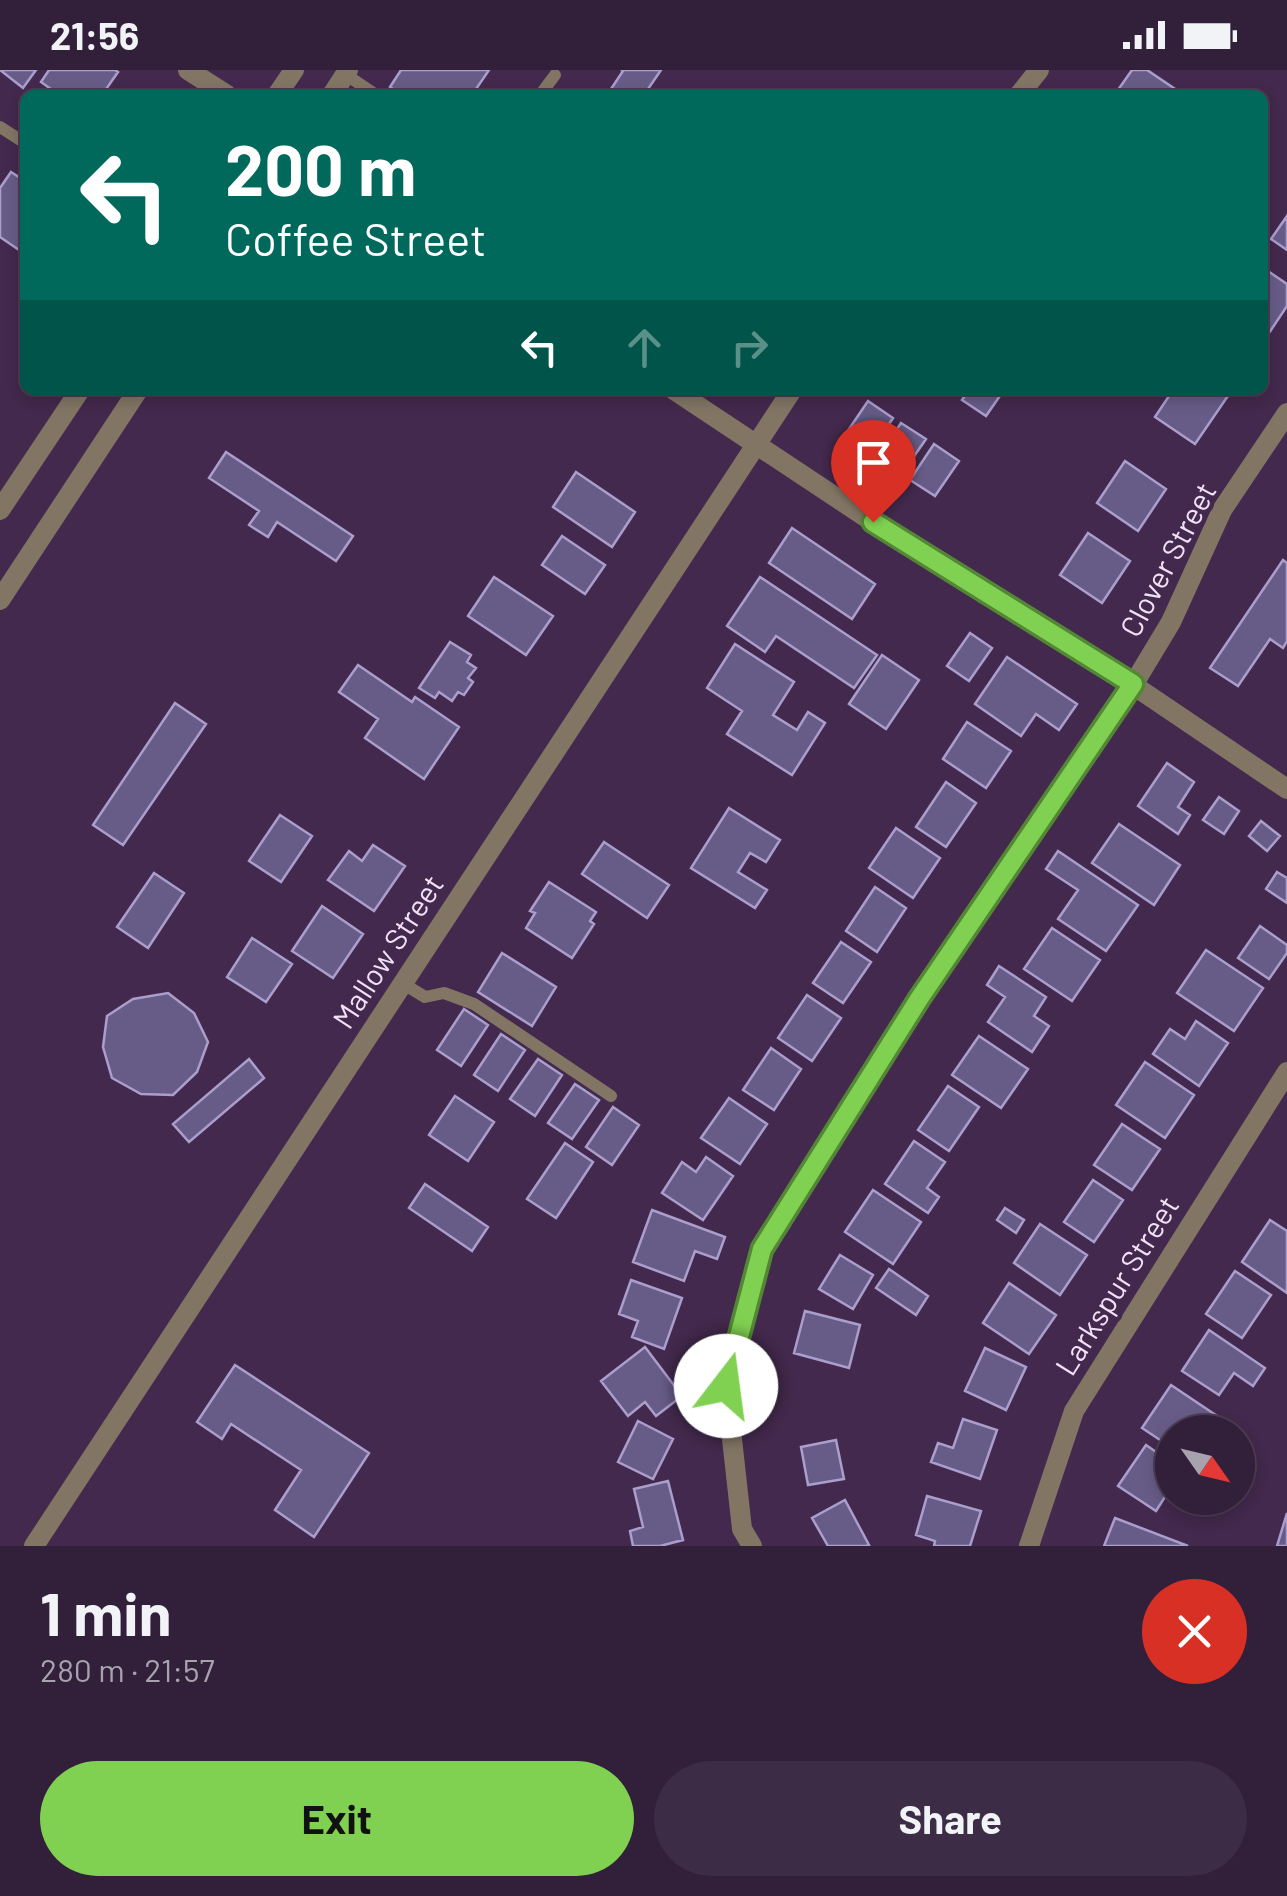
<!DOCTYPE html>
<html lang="en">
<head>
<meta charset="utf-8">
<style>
  :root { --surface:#321f3a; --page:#3d2c45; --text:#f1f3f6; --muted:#a8a2af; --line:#4d3d54; --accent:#80d051 }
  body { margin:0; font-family:Barlow,sans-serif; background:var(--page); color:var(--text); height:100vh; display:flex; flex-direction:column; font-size:38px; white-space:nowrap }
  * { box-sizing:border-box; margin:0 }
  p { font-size:32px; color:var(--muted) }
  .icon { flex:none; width:55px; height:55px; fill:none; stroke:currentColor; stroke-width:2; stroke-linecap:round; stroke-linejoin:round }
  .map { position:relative; height:1476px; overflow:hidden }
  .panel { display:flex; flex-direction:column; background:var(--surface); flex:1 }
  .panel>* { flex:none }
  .top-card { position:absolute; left:20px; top:20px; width:1248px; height:305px; border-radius:15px; box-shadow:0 5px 15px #0003,0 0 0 2px var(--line); background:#00695c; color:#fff; overflow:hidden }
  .needle { width:65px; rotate:124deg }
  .tools { position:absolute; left:1155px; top:1345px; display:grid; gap:20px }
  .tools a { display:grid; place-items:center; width:100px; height:100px; border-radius:50%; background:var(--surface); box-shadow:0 5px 15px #0003,0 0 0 2px var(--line); font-size:50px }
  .pin { position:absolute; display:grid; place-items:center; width:85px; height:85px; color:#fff; margin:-102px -42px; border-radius:50% 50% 50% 0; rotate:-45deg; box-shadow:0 0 10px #0007 }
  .pin .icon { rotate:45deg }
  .me { position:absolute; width:110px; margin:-55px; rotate:15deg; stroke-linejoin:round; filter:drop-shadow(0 0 8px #0008) }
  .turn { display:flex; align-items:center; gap:35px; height:210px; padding:0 40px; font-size:45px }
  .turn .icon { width:130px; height:130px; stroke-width:2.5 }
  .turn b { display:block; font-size:70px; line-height:85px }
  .lanes { display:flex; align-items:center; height:95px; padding:0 40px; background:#0003; justify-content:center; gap:50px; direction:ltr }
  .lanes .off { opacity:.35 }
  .round { display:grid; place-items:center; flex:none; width:105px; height:105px; border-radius:52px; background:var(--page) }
  .overview { display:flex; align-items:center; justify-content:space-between; height:170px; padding:0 40px }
  h1 { font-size:60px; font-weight:700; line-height:75px }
  .action { display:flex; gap:20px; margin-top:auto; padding:20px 40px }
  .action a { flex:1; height:115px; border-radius:60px; background:var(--accent); color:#111; font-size:40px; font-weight:700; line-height:115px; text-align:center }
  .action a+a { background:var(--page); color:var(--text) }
  .status { display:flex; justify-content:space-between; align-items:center; height:70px; padding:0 50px; background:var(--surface); direction:ltr }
  .status svg { height:28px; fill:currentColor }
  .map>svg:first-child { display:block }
  .building { fill:#675c87; stroke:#aa9ecd; stroke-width:2.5 }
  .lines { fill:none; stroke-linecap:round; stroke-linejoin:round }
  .service { stroke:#827564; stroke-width:12 }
  .minor { stroke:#827564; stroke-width:20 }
  .tertiary { stroke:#827564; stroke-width:20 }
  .route-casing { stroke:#538735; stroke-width:25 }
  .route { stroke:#80d051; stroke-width:18 }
  .labels { text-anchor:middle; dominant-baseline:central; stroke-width:9; stroke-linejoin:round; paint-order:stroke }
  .street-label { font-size:30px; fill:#f1e1f7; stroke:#43294d }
</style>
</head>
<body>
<div class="status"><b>21:56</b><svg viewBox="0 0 49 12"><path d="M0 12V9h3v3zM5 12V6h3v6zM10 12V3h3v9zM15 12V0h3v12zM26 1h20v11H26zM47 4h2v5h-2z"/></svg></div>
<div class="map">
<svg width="1287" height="1476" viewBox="0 0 1287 1476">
  <rect width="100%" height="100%" fill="#43294d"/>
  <path class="building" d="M0,0H36L23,18Z
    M49,0H115L118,2L102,25H52L55,22L41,12Z
    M401,0H489L472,25H402L390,17Z
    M621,0H661L644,25H607L623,1Z
    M1132,0H1147L1181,23L1126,25L1118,20Z
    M11,102L25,111V184L0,167V118Z
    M1287,146V180L1271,169Z
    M1262,197L1287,214V236L1269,263L1262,258Z
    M969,320H1004L986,346L962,330Z
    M1173,320H1232L1195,374L1155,347Z
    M868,331L893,348L869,385L843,368Z
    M901,353L926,369L901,405L877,389Z
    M934,374L959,391L935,426L910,410Z
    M226,382L353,466L336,491L277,452L268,467L249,455L259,441L209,408Z
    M1125,391L1166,419L1138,461L1097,433Z
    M576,402L635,442L612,477L553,437Z
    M792,458L875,514L852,549L769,493Z
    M1088,463L1130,491L1102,533L1060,505Z
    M562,466L605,495L585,524L542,495Z
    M1283,490L1287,493V571L1283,578L1270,569L1238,616L1210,598Z
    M494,507L553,546L526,585L468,546Z
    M760,507L877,585L854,618L776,566L765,582L727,556Z
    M970,563L992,578L969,611L947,596Z
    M450,572L471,585L467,592L476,598L468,608L473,612L464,625L458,622L452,631L439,622L435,628L419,618Z
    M735,574L794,612L773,645L797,660L808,642L825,653L792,705L727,664L742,641L707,618Z
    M882,585L919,610L886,659L849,634Z
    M1007,587L1077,634L1059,660L1036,644L1021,666L975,634Z
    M358,595L412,632L415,627L459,657L424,709L365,668L378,649L339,622Z
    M175,633L206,654L123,775L93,755Z
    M967,652L1011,681L986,718L943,689Z
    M1167,693L1194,712L1178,737L1190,745L1178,764L1138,736Z
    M946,712L976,733L946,777L916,757Z
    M1219,727L1239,741L1224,764L1203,750Z
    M729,738L780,770L766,792L750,783L738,802L767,820L755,838L691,798Z
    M280,745L312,766L281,812L249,791Z
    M1261,751L1280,766L1267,781L1249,766Z
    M1119,754L1180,795L1154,835L1092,793Z
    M896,758L940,788L913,828L869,798Z
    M604,772L669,815L647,848L582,804Z
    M373,775L405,796L374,841L328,810L349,781L362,791Z
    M1058,781L1138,835L1106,881L1058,849L1078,820L1046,799Z
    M1277,802L1287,808V833L1266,819Z
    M154,803L184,823L148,878L117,857Z
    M549,812L596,842L590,851L594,854L572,888L526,858L535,843L530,841Z
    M875,817L906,838L877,882L846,861Z
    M322,836L363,864L333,908L292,881Z
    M1260,856L1287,875V883L1269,909L1238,888Z
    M1052,858L1100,890L1072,931L1024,899Z
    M252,868L292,894L266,932L227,907Z
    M841,872L871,892L843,933L813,913Z
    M1206,880L1263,918L1234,961L1177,923Z
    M502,883L556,917L532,956L478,922Z
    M999,896L1046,927L1034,946L1049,956L1032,982L988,952L1005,927L987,915Z
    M168,923L194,943L208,972L197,1002L173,1025L141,1024L112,1008L103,977L107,946L133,929Z
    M807,925L841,948L812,991L778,968Z
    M464,939L488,955L461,996L437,980Z
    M1196,951L1228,973L1199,1016L1153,984L1170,959L1185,969Z
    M501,964L525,980L498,1021L474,1005Z
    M979,966L1028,999L1001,1038L952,1005Z
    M771,978L801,999L774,1040L743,1020Z
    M249,989L264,1008L189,1072L173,1054Z
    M538,989L562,1005L535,1046L510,1029Z
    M1145,992L1194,1025L1165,1068L1116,1035Z
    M575,1014L599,1030L572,1069L548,1053Z
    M948,1016L979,1037L949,1081L918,1060Z
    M455,1026L494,1052L468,1091L429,1065Z
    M729,1028L767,1054L740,1094L701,1068Z
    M613,1037L639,1055L612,1095L586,1077Z
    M1122,1054L1160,1079L1132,1120L1094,1095Z
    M914,1071L945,1092L927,1118L939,1127L928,1143L885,1114Z
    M565,1073L593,1092L556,1148L527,1129Z
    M706,1087L733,1106L703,1150L662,1123L682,1092L696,1102Z
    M1093,1110L1123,1130L1094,1172L1064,1152Z
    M425,1114L488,1157L472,1181L409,1138Z
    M873,1120L921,1152L893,1194L845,1162Z
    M1005,1138L1024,1150L1016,1163L997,1150Z
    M652,1140L725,1167L717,1189L695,1181L684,1211L633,1192Z
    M1270,1150L1287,1161V1223L1242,1192Z
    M1040,1154L1087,1185L1060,1225L1014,1193Z
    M840,1185L873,1205L853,1239L819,1219Z
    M889,1199L928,1226L916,1245L876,1218Z
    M1235,1201L1271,1225L1242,1268L1206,1244Z
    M631,1210L682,1228L664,1279L632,1267L638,1251L619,1244Z
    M1009,1213L1056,1245L1029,1284L983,1253Z
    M805,1241L860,1255L849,1298L794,1283Z
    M1209,1260L1265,1298L1253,1316L1234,1303L1219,1325L1182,1301Z
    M645,1277L682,1326L656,1346L645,1332L628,1346L601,1311Z
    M985,1278L1026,1297L1006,1340L965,1321Z
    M235,1295L369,1383L314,1467L275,1440L301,1400L231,1354L222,1369L197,1352Z
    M1171,1315L1238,1360L1236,1362H1172V1378L1142,1358Z
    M963,1349L997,1360L980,1409L931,1392L938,1373L953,1378Z
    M638,1351L673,1369L653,1409L618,1392Z
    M836,1370L844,1409L808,1415L801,1377Z
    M1146,1375L1172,1393V1416L1156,1441L1118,1416Z
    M668,1411L683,1470L660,1476H633L630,1461L643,1457L634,1419Z
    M927,1426L981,1441L970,1476H934L935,1471L916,1465Z
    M845,1430L869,1475L866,1476H828L812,1448Z
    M1287,1443V1476H1277Z
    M1115,1448L1188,1476H1104Z"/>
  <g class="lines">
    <path class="service" d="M345,4L376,25
      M540,25L555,5
      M0,57L25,73
      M402,913L425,927L444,923L474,934L611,1026"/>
    <path class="minor" d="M188,0L227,25
      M1019,25L1039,0
      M674,320L932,491L1133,615L1287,719
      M34,1476L792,320
      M752,1476L742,1459L726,1315L762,1179L919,929L1133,615L1171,552L1222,440L1287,343
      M1029,1476L1074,1341L1287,1002"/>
    <path class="tertiary" d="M277,25L294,0
      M332,25L348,0
      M0,440L80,320
      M0,530L138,320"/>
  </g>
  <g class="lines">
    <g class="route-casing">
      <path id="route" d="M726,1316L762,1179L919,929L1133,614L873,452"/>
    </g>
    <use href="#route" class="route"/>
  </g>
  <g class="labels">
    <g class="street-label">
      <text transform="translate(1167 489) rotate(-62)">Clover Street</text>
      <text transform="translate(387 881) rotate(-57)">Mallow Street</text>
      <text transform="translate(1116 1215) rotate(-58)">Larkspur Street</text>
    </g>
  </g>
</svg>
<div class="tools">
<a><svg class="needle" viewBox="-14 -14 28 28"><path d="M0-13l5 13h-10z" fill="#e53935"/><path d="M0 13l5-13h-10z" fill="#a8a2af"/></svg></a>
</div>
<div class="pin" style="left:873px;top:452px;background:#d93025"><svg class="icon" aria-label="arrive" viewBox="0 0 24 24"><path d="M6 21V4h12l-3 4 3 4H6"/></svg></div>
<svg class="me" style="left:726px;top:1316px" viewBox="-20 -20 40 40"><circle r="19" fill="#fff"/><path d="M0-13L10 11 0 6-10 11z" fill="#80d051"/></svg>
<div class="top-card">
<div class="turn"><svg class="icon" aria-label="left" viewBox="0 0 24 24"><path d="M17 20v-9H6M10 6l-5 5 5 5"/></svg><div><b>200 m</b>Coffee Street</div></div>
<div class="lanes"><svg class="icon" aria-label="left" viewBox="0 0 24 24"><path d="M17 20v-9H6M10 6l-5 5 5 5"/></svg><svg class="icon off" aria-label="ahead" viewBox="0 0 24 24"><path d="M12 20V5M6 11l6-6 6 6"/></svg><svg class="icon off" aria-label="right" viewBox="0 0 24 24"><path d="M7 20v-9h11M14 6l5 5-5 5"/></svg></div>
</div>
</div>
<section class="panel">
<div class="overview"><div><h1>1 min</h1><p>280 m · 21:57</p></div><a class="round" style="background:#d93025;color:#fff"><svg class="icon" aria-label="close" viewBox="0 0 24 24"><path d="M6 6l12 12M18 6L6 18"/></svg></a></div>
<div class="action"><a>Exit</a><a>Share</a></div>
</section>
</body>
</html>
